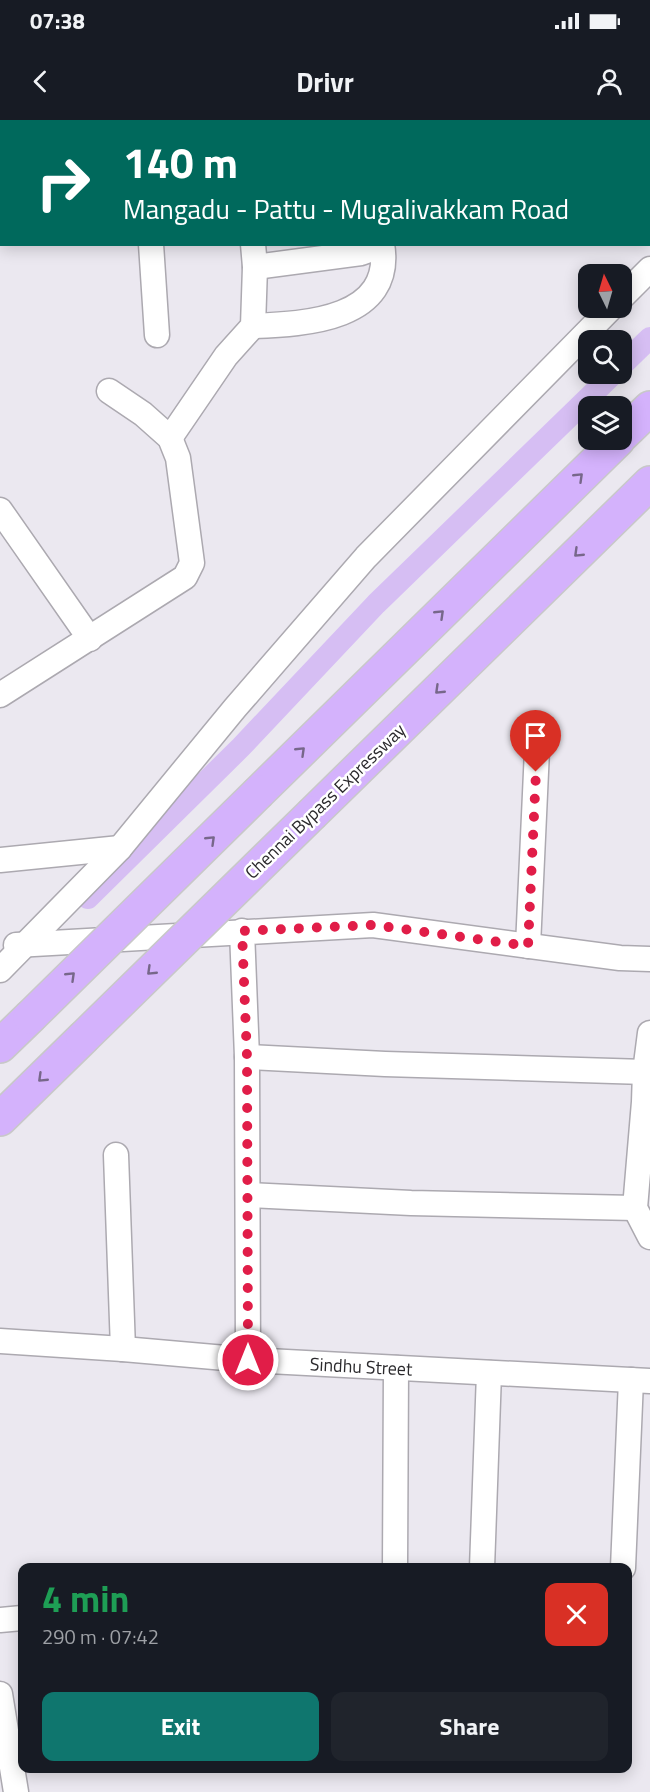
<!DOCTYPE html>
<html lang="en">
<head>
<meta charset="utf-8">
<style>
  :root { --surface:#171b24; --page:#20242c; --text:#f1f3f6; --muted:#9ea1a6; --accent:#0f766e }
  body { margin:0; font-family:"Titillium Web",sans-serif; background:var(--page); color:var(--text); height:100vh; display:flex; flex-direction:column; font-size:22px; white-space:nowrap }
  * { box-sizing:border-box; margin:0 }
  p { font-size:20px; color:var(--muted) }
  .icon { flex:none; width:33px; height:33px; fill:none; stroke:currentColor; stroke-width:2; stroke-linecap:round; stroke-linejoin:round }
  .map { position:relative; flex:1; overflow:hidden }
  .panel { position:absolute; left:18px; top:1443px; width:614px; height:210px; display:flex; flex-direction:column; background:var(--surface); border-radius:12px; box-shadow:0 3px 15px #0003 }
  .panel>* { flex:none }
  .hud { position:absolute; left:0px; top:0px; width:651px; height:126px; box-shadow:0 3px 15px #0003; background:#00695c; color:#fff; overflow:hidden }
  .needle { width:39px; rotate:355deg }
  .fabs { position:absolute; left:578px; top:144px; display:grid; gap:12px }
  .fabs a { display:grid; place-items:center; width:54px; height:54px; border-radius:12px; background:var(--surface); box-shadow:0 3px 15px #0003; font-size:30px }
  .pin { position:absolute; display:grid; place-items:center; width:51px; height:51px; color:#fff; margin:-62px -26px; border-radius:50% 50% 50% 0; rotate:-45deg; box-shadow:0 0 6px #0007 }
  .pin .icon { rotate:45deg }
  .me { position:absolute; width:66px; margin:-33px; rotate:0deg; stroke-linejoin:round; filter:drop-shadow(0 0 4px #0008) }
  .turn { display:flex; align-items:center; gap:21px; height:126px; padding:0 24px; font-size:27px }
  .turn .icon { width:78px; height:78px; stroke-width:2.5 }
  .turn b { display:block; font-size:42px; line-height:51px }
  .round { display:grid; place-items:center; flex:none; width:63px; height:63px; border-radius:12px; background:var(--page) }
  .headline { display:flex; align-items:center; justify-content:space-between; height:102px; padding:0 24px }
  h1 { font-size:36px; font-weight:700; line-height:45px; color:#1e9e55 }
  .button { display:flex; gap:12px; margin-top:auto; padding:12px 24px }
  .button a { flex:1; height:69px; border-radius:12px; background:var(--accent); color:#fff; font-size:24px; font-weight:700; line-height:69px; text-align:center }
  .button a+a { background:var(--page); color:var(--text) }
  .status { display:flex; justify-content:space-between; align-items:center; height:42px; padding:0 30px; background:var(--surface); direction:ltr }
  .status svg { height:16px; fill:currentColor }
  header { display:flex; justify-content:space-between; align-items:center; height:78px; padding:0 24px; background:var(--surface); font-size:27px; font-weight:700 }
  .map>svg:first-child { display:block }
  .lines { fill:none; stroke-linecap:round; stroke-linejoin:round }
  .canal { stroke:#d6bef3; stroke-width:22 }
  .minor-casing { stroke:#aca9b0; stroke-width:27 }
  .highway-casing { stroke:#c8c8c8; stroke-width:36 }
  .minor { stroke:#fff; stroke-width:24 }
  .highway { stroke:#d4b2fc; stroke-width:33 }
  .highway-bridge-casing { stroke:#c8c8c8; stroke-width:36; stroke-linecap:butt }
  .highway-bridge { stroke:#d4b2fc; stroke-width:33 }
  .oneway { stroke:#77678a }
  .route { stroke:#e11d48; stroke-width:10; stroke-dasharray:0 18 }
  .labels { text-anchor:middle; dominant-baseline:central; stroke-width:5; stroke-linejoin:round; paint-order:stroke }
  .street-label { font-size:18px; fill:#2b2a2d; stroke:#fff }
</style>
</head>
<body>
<div class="status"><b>07:38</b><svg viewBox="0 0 49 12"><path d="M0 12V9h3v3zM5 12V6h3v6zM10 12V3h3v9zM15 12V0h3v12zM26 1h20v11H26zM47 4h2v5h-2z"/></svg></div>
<header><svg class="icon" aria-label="back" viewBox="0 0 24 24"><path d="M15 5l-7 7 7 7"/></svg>Drivr<svg class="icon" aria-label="person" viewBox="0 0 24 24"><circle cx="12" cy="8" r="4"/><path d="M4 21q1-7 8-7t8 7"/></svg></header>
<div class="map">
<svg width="650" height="1672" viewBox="0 0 650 1672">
  <rect width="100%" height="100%" fill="#ebe8f0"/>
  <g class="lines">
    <path class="canal" d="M621,246L650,218
      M88,778L241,627L376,484L613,254"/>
    <g class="minor-casing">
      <g id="minor">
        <path d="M90,2L136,0"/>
        <path d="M260,2V0"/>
        <path d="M404,2L405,0"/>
        <path d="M0,95H2"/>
        <path d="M151,124L157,215"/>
        <path d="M255,147L361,133L375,128L377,124"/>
        <path d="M621,178L650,149"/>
        <path d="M253,206C305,204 395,200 382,124"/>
        <path d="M170,318L226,236L253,206L255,147L253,124"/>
        <path d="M0,390L90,519"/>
        <path d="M0,575L185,457L192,443L178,338L170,318L143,294L109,271"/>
        <path d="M0,740L120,728"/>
        <path d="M242,811L247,937L248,1240"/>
        <path d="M16,825L373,805L620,838L650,839"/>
        <path d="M528,826L537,630"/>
        <path d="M0,850L120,728L235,588L366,437L611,188"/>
        <path d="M650,913L645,952L644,982L635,1088L650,1117"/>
        <path d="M247,937L385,944L645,952"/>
        <path d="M116,1035L123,1229"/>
        <path d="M248,1075L411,1083L635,1088"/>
        <path id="s1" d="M0,1221L123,1229L248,1240L650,1261"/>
        <path d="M395,1448L396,1248"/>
        <path d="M482,1448L489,1253"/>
        <path d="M623,1448L631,1260"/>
        <path d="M0,1500L22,1498"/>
        <path d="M0,1574L16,1672"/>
      </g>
    </g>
    <g class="highway-casing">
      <path id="highway" d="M621,316L650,288
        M259,672L618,320
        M313,693L650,363
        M0,926L30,897
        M0,999L83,918"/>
    </g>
    <use href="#minor" class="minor"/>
    <use href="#highway" class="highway"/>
    <g class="highway-bridge-casing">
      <path id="highway-bridge" d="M30,897L259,672
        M83,918L313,693"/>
    </g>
    <use href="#highway-bridge" class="highway-bridge"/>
  </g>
  <defs><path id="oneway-chevron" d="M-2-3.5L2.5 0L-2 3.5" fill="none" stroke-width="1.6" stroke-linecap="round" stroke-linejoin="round" transform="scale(1.5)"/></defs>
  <g class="oneway">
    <use href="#oneway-chevron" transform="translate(579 357) rotate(-44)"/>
    <use href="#oneway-chevron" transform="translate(578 433) rotate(136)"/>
    <use href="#oneway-chevron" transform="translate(440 494) rotate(-44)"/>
    <use href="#oneway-chevron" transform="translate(439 570) rotate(136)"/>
    <use href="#oneway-chevron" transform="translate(301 631) rotate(-44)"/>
    <use href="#oneway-chevron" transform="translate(211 720) rotate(-44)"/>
    <use href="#oneway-chevron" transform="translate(151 851) rotate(136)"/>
    <use href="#oneway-chevron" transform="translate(71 856) rotate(-44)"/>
    <use href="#oneway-chevron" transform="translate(42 958) rotate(136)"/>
  </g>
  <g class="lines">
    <path class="route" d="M248,1240L247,937L242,811L373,805L528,826L536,652"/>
  </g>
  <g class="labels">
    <g class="street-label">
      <text transform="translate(325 681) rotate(-44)">Chennai Bypass Expressway</text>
      <text stroke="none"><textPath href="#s1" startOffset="362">Sindhu Street</textPath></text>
    </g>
  </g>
</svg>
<div class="fabs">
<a><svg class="needle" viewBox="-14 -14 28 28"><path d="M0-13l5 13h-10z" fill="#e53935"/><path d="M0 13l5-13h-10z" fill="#9ea1a6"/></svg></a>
<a><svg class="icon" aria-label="search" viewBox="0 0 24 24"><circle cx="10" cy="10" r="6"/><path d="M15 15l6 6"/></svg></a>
<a><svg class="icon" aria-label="layers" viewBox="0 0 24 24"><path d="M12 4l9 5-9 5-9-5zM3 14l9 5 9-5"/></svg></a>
</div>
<div class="pin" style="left:536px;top:652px;background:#d93025"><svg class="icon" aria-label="arrive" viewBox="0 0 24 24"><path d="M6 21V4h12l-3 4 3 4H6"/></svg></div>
<svg class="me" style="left:248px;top:1240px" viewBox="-20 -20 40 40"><circle r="17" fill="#e11d48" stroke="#fff" stroke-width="3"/><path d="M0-11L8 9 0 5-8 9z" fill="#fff"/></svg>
<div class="hud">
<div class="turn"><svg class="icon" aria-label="right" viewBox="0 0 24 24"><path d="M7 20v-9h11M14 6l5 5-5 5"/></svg><div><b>140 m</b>Mangadu - Pattu - Mugalivakkam Road</div></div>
</div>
<section class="panel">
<div class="headline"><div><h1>4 min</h1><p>290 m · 07:42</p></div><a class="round" style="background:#d93025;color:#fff"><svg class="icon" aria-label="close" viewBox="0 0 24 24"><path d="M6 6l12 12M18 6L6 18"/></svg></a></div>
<div class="button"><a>Exit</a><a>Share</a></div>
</section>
</div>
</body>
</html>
